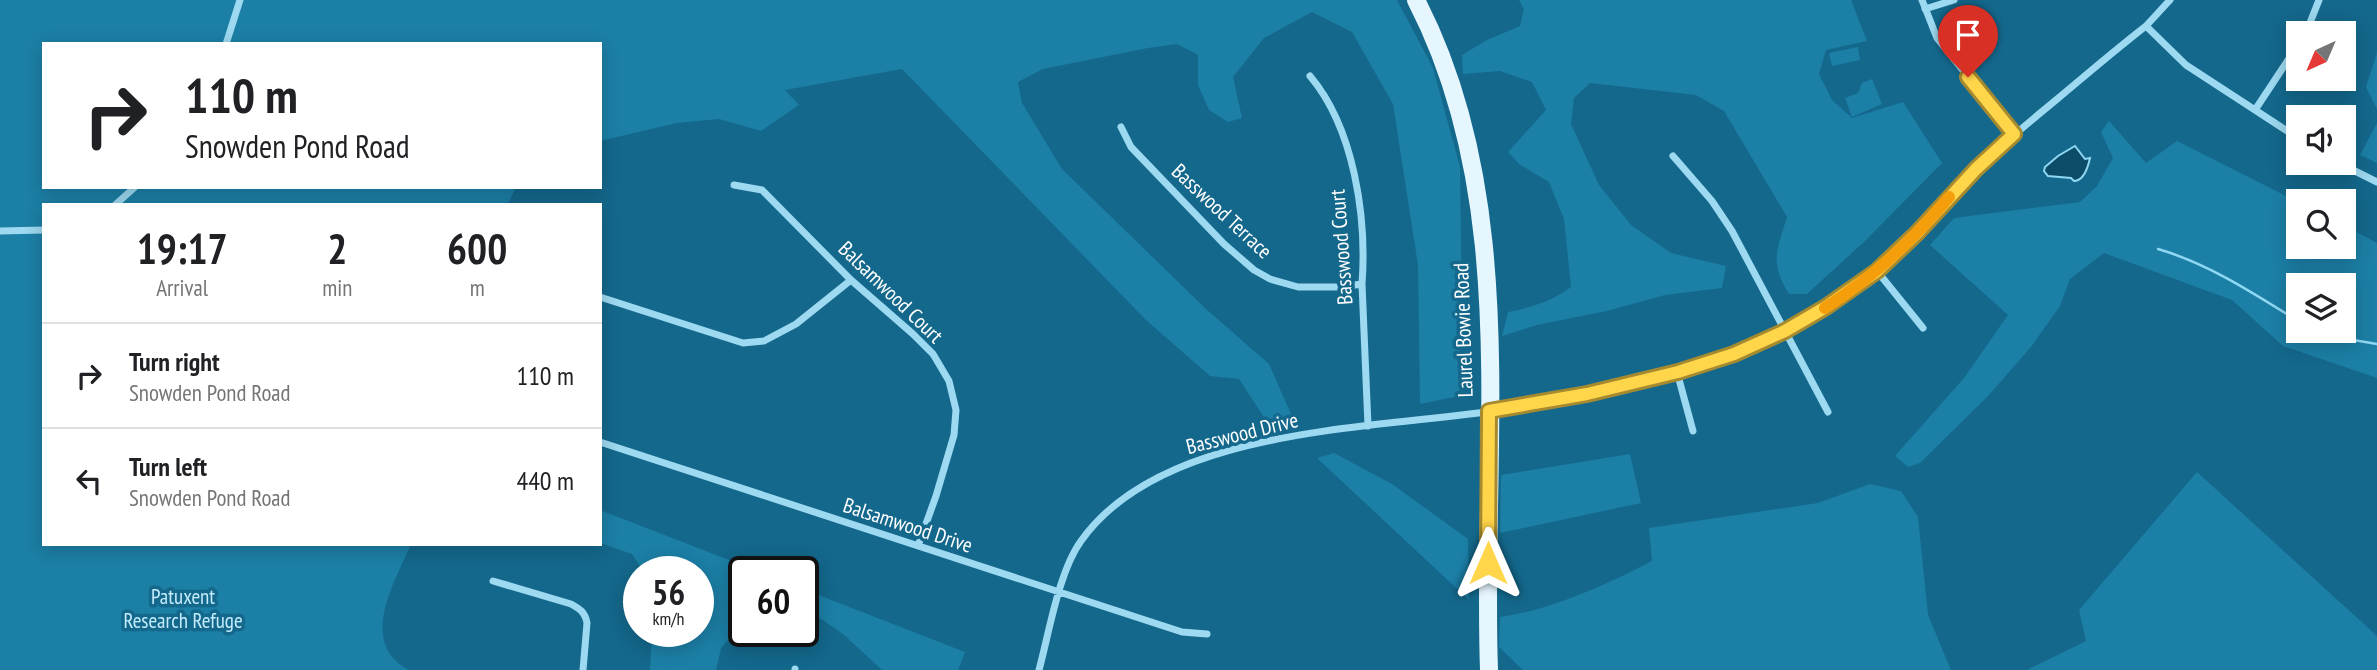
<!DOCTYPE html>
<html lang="en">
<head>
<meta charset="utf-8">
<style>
  :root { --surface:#fff; --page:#f6f6f6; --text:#202124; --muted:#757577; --line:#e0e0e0 }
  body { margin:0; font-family:"PT Sans Narrow",sans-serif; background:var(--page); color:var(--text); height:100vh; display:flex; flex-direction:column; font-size:26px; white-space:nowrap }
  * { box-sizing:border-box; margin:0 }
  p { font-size:23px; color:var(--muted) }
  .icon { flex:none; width:38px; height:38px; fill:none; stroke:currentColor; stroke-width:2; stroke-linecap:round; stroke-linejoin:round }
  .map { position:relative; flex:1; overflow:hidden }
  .side { position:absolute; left:42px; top:203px; width:560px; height:343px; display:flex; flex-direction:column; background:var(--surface); border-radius:0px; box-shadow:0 4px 18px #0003 }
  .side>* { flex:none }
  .banner { position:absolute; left:42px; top:42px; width:560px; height:147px; border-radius:0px; box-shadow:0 4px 18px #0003; background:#fff; color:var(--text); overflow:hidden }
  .needle { width:46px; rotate:224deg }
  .tools { position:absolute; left:2286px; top:21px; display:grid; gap:14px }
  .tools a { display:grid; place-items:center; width:70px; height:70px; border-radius:0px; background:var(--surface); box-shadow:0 4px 18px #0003; font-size:35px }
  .speed { position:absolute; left:623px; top:556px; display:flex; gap:14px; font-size:35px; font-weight:700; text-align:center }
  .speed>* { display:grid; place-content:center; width:91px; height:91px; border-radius:50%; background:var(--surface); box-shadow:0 4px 18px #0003; line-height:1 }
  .speed small { font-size:18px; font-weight:400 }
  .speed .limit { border:4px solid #111; border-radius:10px; background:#fff; color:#111 }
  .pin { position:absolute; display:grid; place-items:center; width:60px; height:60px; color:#fff; margin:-72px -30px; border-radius:50% 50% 50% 0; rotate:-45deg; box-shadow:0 0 7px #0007 }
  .pin .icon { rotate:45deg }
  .me { position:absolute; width:77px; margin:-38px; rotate:0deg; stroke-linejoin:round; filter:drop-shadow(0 0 5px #0008) }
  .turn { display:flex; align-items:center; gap:24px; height:147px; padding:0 28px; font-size:32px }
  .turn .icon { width:91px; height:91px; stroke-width:2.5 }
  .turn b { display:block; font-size:49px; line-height:60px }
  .eta { display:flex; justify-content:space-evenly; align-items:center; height:119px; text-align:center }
  .eta b { font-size:42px; font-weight:700; line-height:49px }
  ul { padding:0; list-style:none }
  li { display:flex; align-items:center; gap:21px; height:105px; padding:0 28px; border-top:2px solid var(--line) }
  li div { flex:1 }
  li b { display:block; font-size:26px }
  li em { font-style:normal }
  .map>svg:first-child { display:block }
  .green { fill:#1c7fa6; fill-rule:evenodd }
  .water { fill:#0c4c68; stroke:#8fd8f3; stroke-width:2 }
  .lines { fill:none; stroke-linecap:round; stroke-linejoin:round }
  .stream { stroke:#8fd8f3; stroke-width:2.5 }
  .minor { stroke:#9dd9f0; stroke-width:7 }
  .primary { stroke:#e6f6ff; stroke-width:18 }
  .route-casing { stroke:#a68a30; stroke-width:18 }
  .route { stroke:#ffd54a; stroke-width:12 }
  .slow { stroke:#f59e0b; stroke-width:12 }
  .labels { text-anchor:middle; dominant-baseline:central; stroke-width:7; stroke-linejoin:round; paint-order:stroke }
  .street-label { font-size:21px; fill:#fff; stroke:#14688c }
  .park-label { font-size:21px; fill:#c3ecfc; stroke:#14688c }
</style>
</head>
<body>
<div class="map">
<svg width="2377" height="670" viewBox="0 0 2377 670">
  <rect width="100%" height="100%" fill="#14688c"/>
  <path class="green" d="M0,0H1397L1433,68L1460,167L1462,313L1459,396L1420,404L1418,265L1393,104L1352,32L1312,12L1264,38L1233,77L1242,118L1228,122L1209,110L1198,85V55L1177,44L1148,48L1043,69L1018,82L1022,103L1062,169L1205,308L1269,364L1291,414L1300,422L1269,425L1239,379L1210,376L1146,320L902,69L785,90L799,105L761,131L719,119L677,123L600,141V44H44V187H516L507,205H44V544H411C395,582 357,643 409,670H0Z
    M1519,0H1851L1867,41L1826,50L1819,74L1832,100L1852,118L1903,102L1942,163L1865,241L1807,294H1789C1769,262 1777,250 1787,217L1724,111L1696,95L1590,83L1574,98L1571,124L1599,185L1631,225L1671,253L1726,266L1722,288L1665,295L1607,311L1537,325L1502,336L1508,312C1532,307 1551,302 1571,287L1564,219L1549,182L1519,164L1508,152L1546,110L1532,82L1500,71L1463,74L1462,55L1487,40L1520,26L1524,9Z
    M1858,47L1860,60L1832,66L1829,53Z
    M2377,53V109L2366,87Z
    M1872,79L1882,104L1852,117L1845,98L1858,93L1862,83Z
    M2109,121L2146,163L2177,141L2298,202V247H2343V225L2377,243V378L2283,346L2232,300L2104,253L2070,279L2060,306L2031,347L1988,396L1920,463L1908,467L1895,456L1964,378L2008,315L1930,245L1954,218L2080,202L2097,186L2113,158L2101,132ZM2298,285H2343V331H2298Z
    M2377,123V163L2360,155Z
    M1334,453L1392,484L1468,539L1469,600L1317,458Z
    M1630,454L1641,503L1500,533L1501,475Z
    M2197,472L2377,636V670H2027L2086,641L2079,610Z
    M1870,484L1901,491L1918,517L1928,615L1951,670H1523L1499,647L1500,617C1551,610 1606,585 1652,561L1649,528L1818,503Z
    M600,510L760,572H744V623L721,648L716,670H650L652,632H698V572H644L632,554L600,543Z
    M803,589L965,652L958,670H882L843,634L803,607Z"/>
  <path class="water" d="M2075,146L2085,159L2090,158C2088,167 2084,181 2074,181L2071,178L2048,176L2044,171L2045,167L2058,156Z"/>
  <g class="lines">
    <path class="stream" d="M2158,249C2209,264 2253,293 2298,321
      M2315,331L2324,335L2377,344"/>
    <path class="minor" d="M1922,0L1937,38L2014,134
      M1925,9L1954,0
      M2146,26L2186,65L2298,138
      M2306,33L2319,0
      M226,44L240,0
      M1310,76C1354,128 1367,217 1362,284L1368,426
      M2255,110L2298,45
      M1121,127L1131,147L1224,244L1254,270L1270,279L1298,287H1340L1362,284
      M1673,156L1712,201L1732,231L1828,412
      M2339,163L2377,182
      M734,185L762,190L851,280L913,334L933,354L949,381L956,410L954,435L936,496L918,546
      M115,205L135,187
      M0,231L44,230
      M1877,271L1923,328
      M600,297L743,343L764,341L796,324L851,280
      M1677,372L1693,431
      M600,442L1182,632L1207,634
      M493,581L571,604C580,609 585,612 587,623L583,670
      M795,669V670
      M1039,670C1049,633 1059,571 1081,541C1165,422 1389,430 1520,407C1609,391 1700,373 1782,332C1833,307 1879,273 1918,232C1937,212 1954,190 1974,171C2000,146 2028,123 2056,100C2086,75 2115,50 2146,26L2170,0"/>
    <path class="primary" d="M1416,0C1522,204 1481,448 1489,670"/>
  </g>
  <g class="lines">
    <g class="route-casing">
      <path id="route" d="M1488,563L1489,411L1587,394L1678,372L1734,354L1785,331L1826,307L1877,271L1917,233L1976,169L2014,134L1968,77"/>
    </g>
    <use href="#route" class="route"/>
    <path class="slow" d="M1825,308C1872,278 1913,240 1949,197"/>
  </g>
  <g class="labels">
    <g class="street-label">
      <text transform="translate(1222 211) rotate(43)">Basswood Terrace</text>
      <text transform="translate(1341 247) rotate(-94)">Basswood Court</text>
      <text transform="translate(891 292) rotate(44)">Balsamwood Court</text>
      <text transform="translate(1463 330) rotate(-92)">Laurel Bowie Road</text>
      <text transform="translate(1242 433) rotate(-14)">Basswood Drive</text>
      <text transform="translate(908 525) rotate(18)">Balsamwood Drive</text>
    </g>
    <g class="park-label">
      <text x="183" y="596">Patuxent<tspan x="183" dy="24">Research Refuge</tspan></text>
    </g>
  </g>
</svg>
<div class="tools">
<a><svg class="needle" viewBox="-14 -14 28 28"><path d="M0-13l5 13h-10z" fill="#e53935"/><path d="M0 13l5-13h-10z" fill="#757577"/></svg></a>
<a><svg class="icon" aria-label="sound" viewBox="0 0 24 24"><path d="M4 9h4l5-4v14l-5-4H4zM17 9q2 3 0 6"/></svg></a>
<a><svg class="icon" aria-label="search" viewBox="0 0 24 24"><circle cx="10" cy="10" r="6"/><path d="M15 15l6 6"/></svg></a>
<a><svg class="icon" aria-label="layers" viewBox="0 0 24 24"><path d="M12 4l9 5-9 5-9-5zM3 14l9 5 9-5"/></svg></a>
</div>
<div class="speed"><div>56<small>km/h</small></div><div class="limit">60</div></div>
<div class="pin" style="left:1968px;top:77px;background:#d93025"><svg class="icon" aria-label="arrive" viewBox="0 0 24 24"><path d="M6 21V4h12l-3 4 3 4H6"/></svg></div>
<svg class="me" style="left:1488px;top:563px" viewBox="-20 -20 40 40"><path d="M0-17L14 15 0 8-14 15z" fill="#ffd54a" stroke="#fff" stroke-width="4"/></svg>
<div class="banner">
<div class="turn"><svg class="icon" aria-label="right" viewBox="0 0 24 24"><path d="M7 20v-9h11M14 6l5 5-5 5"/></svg><div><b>110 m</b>Snowden Pond Road</div></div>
</div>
<section class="side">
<div class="eta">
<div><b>19:17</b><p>Arrival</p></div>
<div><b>2</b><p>min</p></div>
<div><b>600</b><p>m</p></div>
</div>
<ul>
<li><svg class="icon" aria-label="right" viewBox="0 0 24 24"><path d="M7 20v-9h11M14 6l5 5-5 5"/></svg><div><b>Turn right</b><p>Snowden Pond Road</p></div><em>110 m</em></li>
<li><svg class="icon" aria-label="left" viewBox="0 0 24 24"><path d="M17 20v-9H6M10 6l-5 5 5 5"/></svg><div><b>Turn left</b><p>Snowden Pond Road</p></div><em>440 m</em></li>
</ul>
</section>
</div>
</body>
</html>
